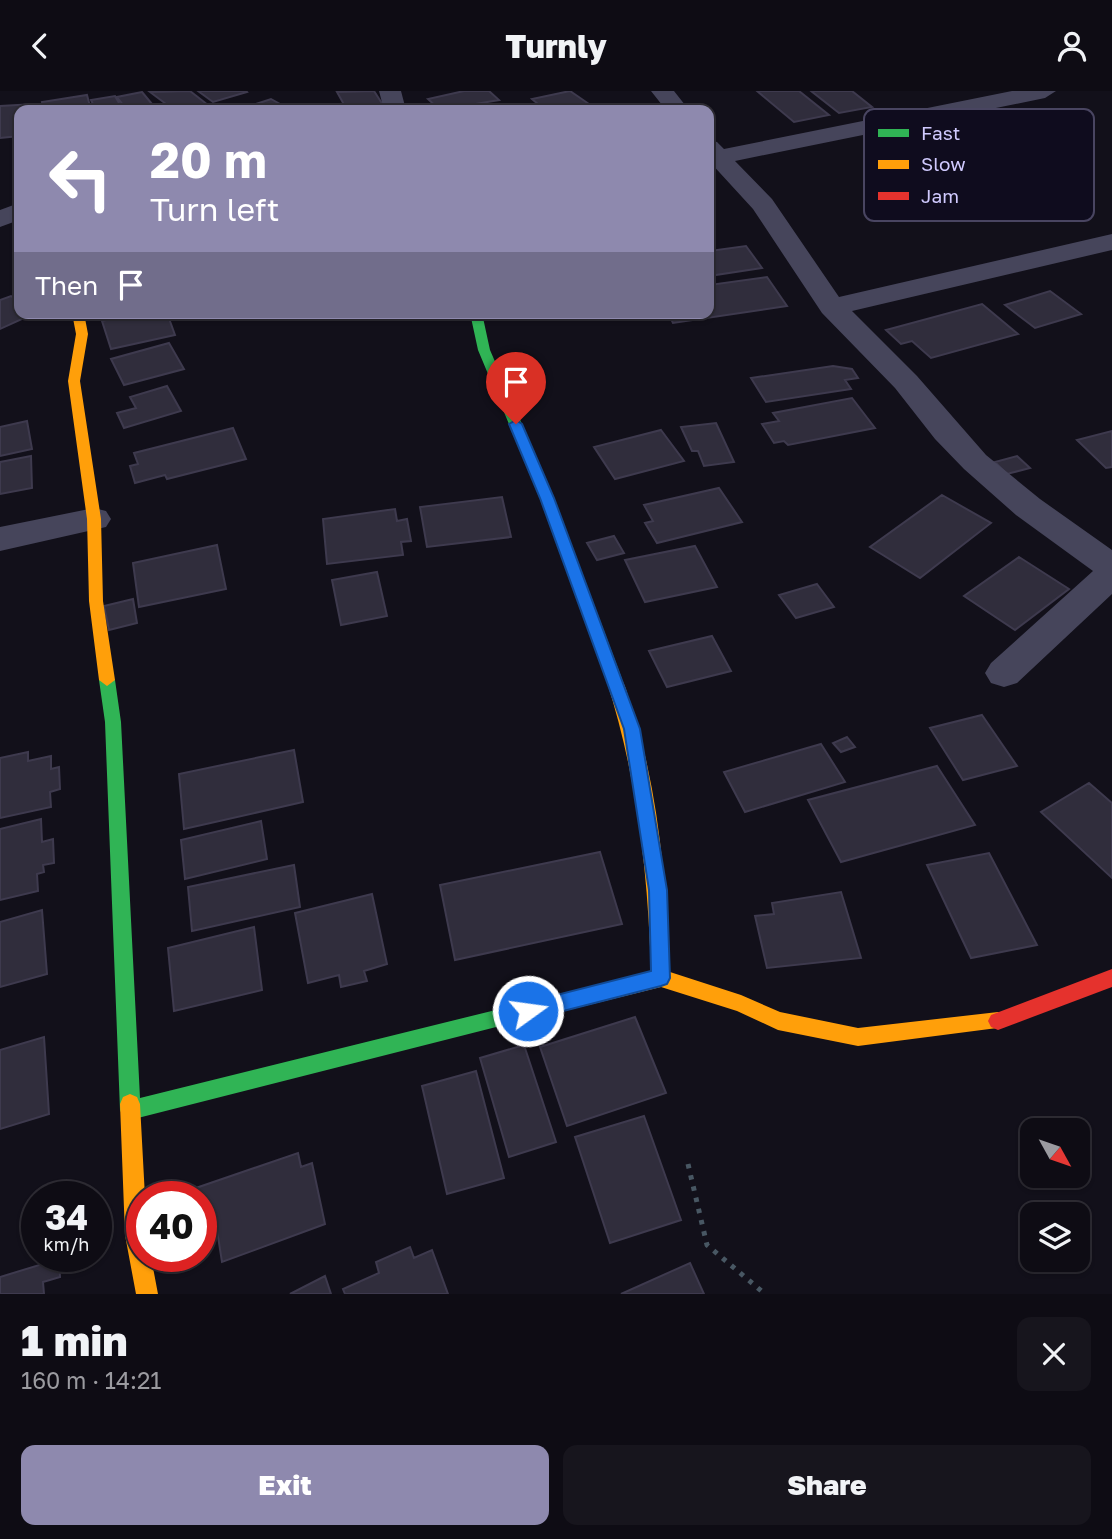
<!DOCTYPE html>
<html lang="en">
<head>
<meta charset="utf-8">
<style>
  :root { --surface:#0e0c14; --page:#17151d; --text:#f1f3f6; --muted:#9b9ba0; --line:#2e2c34; --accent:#8e89ae }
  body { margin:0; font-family:"Golos Text",sans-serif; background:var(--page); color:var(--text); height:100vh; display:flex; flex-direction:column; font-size:26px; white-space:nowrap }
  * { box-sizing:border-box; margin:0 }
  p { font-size:23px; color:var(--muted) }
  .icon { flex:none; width:38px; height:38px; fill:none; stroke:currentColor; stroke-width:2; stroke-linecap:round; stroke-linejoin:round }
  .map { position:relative; height:1203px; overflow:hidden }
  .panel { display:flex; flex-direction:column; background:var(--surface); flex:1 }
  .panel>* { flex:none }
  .banner { position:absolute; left:14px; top:14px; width:700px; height:214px; border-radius:14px; box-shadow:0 2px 5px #0004,0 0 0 2px var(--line); background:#8e89ae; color:#fff; overflow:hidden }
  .needle { width:46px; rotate:130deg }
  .tools { position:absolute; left:1020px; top:1027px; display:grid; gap:14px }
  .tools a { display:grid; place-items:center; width:70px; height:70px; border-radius:14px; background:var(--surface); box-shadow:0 2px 5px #0004,0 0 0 2px var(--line); font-size:35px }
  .speed { position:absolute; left:21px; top:1090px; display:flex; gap:14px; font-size:35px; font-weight:700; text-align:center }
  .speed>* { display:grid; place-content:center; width:91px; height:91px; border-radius:50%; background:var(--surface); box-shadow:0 2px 5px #0004,0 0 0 2px var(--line); line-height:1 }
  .speed small { font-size:18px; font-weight:400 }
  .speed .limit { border:10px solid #d22; background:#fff; color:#111 }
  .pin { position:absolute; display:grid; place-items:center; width:60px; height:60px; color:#fff; margin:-72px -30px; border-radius:50% 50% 50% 0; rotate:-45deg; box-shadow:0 0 7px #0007 }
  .pin .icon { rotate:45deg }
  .me { position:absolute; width:77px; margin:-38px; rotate:76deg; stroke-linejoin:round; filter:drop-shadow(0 0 5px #0008) }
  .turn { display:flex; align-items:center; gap:24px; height:147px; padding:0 21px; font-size:32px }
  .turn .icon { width:91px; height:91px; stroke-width:2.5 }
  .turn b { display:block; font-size:49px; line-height:60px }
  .then { display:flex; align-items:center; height:66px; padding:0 21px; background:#0003; gap:14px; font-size:26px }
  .round { display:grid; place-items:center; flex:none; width:74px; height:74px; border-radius:14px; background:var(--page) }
  .overview { display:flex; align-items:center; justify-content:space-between; height:119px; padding:0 21px }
  h1 { font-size:42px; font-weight:800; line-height:52px }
  .button { display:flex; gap:14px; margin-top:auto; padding:14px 21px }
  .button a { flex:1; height:80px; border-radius:14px; background:var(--accent); color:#fff; font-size:28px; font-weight:800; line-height:80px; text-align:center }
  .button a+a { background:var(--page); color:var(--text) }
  header { display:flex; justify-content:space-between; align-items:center; height:91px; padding:0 21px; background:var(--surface); font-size:32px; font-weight:800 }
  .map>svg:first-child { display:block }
  .building { fill:#302d3c; stroke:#3e3a4e; stroke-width:2 }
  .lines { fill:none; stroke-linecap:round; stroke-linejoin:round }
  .path { stroke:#485763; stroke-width:5; stroke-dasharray:4.5 7; stroke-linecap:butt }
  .street { fill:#46455b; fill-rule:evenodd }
  .fast { fill:#30b455; fill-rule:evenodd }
  .slow { fill:#ff9f0a; fill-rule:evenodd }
  .jam { fill:#e5322d; fill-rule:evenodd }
  .route { fill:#1a73e8; stroke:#114b97; stroke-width:2 }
  .key { fill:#0f0c1e; stroke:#494561; stroke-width:2 }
  .key-label { font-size:19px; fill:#d0cafe }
</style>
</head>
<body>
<header><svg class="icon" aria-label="back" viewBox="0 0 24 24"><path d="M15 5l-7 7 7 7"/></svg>Turnly<svg class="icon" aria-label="person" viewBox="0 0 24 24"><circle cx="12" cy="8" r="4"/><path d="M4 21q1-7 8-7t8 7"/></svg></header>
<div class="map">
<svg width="1112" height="1203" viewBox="0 0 1112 1203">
  <rect width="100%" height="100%" fill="#12101a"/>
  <path class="building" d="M190,0L208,14L191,19H174L150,1Z
    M198,0H246L247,1L213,11Z
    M374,0L383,14L347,19L337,1Z
    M464,0H489L499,9L440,19L428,8Z
    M570,0L589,13L545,19L532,8Z
    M757,0H799L829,24L794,31Z
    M811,0H852L872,16L839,22Z
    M142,1L157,19H127L117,6Z
    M87,4L91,19H44L42,11Z
    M115,5L123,19H96L91,9Z
    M271,8L280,13L262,19L244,17Z
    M34,13L33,19H19V45L0,47V15Z
    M746,155L762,177L709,185V160Z
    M767,186L787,215L673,232L668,222H709V194Z
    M1050,200L1081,223L1035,237L1005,214Z
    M11,205L19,211V222H35L0,238V209Z
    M982,213L1018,243L931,267L912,250L901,253L886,239Z
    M138,222H167L175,244L111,258L102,230Z
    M169,252L184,278L124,294L111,268Z
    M833,275L852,278L858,287L845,289L851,298L766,311L751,287Z
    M167,295L181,320L124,337L117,322L136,317L130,306Z
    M852,307L875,337L788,354L784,350L774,352L762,333L779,330L773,322Z
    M27,330L32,358L0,365V336Z
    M716,332L734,371L704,375L698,360H692L681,336Z
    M233,337L246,368L167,388L165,384L135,392L130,375L138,373L134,362Z
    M661,339L684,370L615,388L594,356Z
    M1112,340V376L1106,377L1077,349Z
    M31,365L32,397L0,403V371Z
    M1017,365L1030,377L1007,383L995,371Z
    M719,397L742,431L657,452L645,432L653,430L644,414Z
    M942,404L991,432L920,487L870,456Z
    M502,406L511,446L427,456L420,416Z
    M395,418L397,430L407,428L411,450L401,451L403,464L327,473L323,428Z
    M614,445L624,462L597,469L587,452Z
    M217,454L226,498L139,516L133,472Z
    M695,455L717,496L645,511L625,469Z
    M1019,466L1069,498L1015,539L964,505Z
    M377,481L387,525L341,534L332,489Z
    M817,493L834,516L796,527L779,504Z
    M133,508L137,532L109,539L104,515Z
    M712,545L731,580L667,596L649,560Z
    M982,624L1017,675L963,689L930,637Z
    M847,646L855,656L841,661L833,652Z
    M821,653L845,691L745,721L724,681Z
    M294,659L303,711L184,738L179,683Z
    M28,661V670L51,665V678L59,676L60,698L50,701L51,716L0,727V667Z
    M937,675L975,734L841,771L808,709Z
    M1089,692L1112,712V787L1041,721Z
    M41,728L42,751L53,748L54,772L43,774L44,781L37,783L38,800L0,809V738Z
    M261,730L267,768L185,788L181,749Z
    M600,761L622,833L455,869L440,794Z
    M989,762L1037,854L971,867L927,774Z
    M294,774L300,816L192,840L188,796Z
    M841,801L861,867L767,877L755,825L774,823L772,812Z
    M372,803L387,873L364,880L367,890L341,896L339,884L308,892L295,822Z
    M42,819L47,883L0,896V831Z
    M254,836L262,899L174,920L168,857Z
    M635,926L666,1002L567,1035L540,956Z
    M44,946L49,1023L0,1038V959Z
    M524,954L556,1051L509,1066L480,967Z
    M476,980L504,1087L447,1103L422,995Z
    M644,1025L681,1129L610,1152L575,1046Z
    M298,1062L301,1076L312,1072L325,1133L222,1171L214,1120L201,1124V1106H195L193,1098Z
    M410,1156L414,1167L432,1159L448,1203H345L343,1198L379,1182L376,1171Z
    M59,1168L60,1186L43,1191L44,1203H0V1186Z
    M690,1172L704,1203H621Z
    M325,1185L331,1203H290Z"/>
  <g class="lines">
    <path class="path" d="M688,1073L707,1154L765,1203"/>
    <path class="street" d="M379,0H401L406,19H384Z
      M651,0H674L689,19H666Z
      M1012,0H1056L1045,7L735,70L772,108L839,206L1112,143V159L852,220L917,285L986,364L1040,408L1112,459V503L1017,592L1004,596L991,592L985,582L991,572L1093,480L1016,424L964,378L935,348L895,297L822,222L753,118L709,70V49L717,51L724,58Z
      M19,112V129L0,136V119Z
      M94,417L106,420L111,428L106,436L0,460V436Z"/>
    <path class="fast" d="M470,222H482L490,259L554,407L622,588L620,592H608L606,588L540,407L478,259Z
      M107,583L115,589L121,631L140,1007L544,907L551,910L554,916L551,922L130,1029L123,1026L120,1019L105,631L99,589Z"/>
    <path class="slow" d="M72,222H84L88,243L80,290L101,428L103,510L115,589L107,595L99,589L89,510L87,428L68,290L76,243Z
      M614,582C625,586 627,604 631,614C659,700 666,792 670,881L741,904L780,921L858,937L998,921L1005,924L1008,930L1005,936L858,955L778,939L737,920L661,896L544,925L537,922L534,916L537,910L544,907L651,881C648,781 637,684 606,588Z
      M130,1003L137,1006L140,1013L145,1106H142V1166H151L158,1203H136L125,1144L120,1013L123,1006Z"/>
    <path class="jam" d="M1112,878V896L998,939L991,936L988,930L991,924Z"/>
  </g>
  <path class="route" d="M516,329L522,333L554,407L640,638L667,799L670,887L667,893L661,895L528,929L521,926L518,920L521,913L651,880L649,799L624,638L540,407L509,333Z"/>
  <rect x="864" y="18" width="230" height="112" rx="10" class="key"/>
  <rect x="878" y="38" width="31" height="8" fill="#30b455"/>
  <rect x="878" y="69" width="31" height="9" fill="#ff9f0a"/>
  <rect x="878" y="101" width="31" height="8" fill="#e5322d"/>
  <g class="key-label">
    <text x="921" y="49">Fast</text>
    <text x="921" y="80">Slow</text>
    <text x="921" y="112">Jam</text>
  </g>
</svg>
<div class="tools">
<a><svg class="needle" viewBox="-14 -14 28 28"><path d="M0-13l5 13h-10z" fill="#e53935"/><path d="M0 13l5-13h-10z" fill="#9b9ba0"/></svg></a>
<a><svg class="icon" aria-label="layers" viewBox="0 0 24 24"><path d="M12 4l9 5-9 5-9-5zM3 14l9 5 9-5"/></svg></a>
</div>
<div class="speed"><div>34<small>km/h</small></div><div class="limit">40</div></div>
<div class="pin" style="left:516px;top:333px;background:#d93025"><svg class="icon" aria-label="arrive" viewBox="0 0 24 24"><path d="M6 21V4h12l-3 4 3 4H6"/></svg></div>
<svg class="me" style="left:528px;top:920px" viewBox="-20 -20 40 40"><circle r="17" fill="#1a73e8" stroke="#fff" stroke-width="3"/><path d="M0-11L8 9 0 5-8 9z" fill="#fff"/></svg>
<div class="banner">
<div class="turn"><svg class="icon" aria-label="left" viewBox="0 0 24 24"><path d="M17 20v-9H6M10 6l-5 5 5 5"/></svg><div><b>20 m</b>Turn left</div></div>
<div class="then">Then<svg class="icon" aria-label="arrive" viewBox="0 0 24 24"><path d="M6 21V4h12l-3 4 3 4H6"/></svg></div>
</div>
</div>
<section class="panel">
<div class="overview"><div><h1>1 min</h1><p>160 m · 14:21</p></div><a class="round"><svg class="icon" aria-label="close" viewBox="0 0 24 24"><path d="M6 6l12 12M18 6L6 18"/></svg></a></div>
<div class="button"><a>Exit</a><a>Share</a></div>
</section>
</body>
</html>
